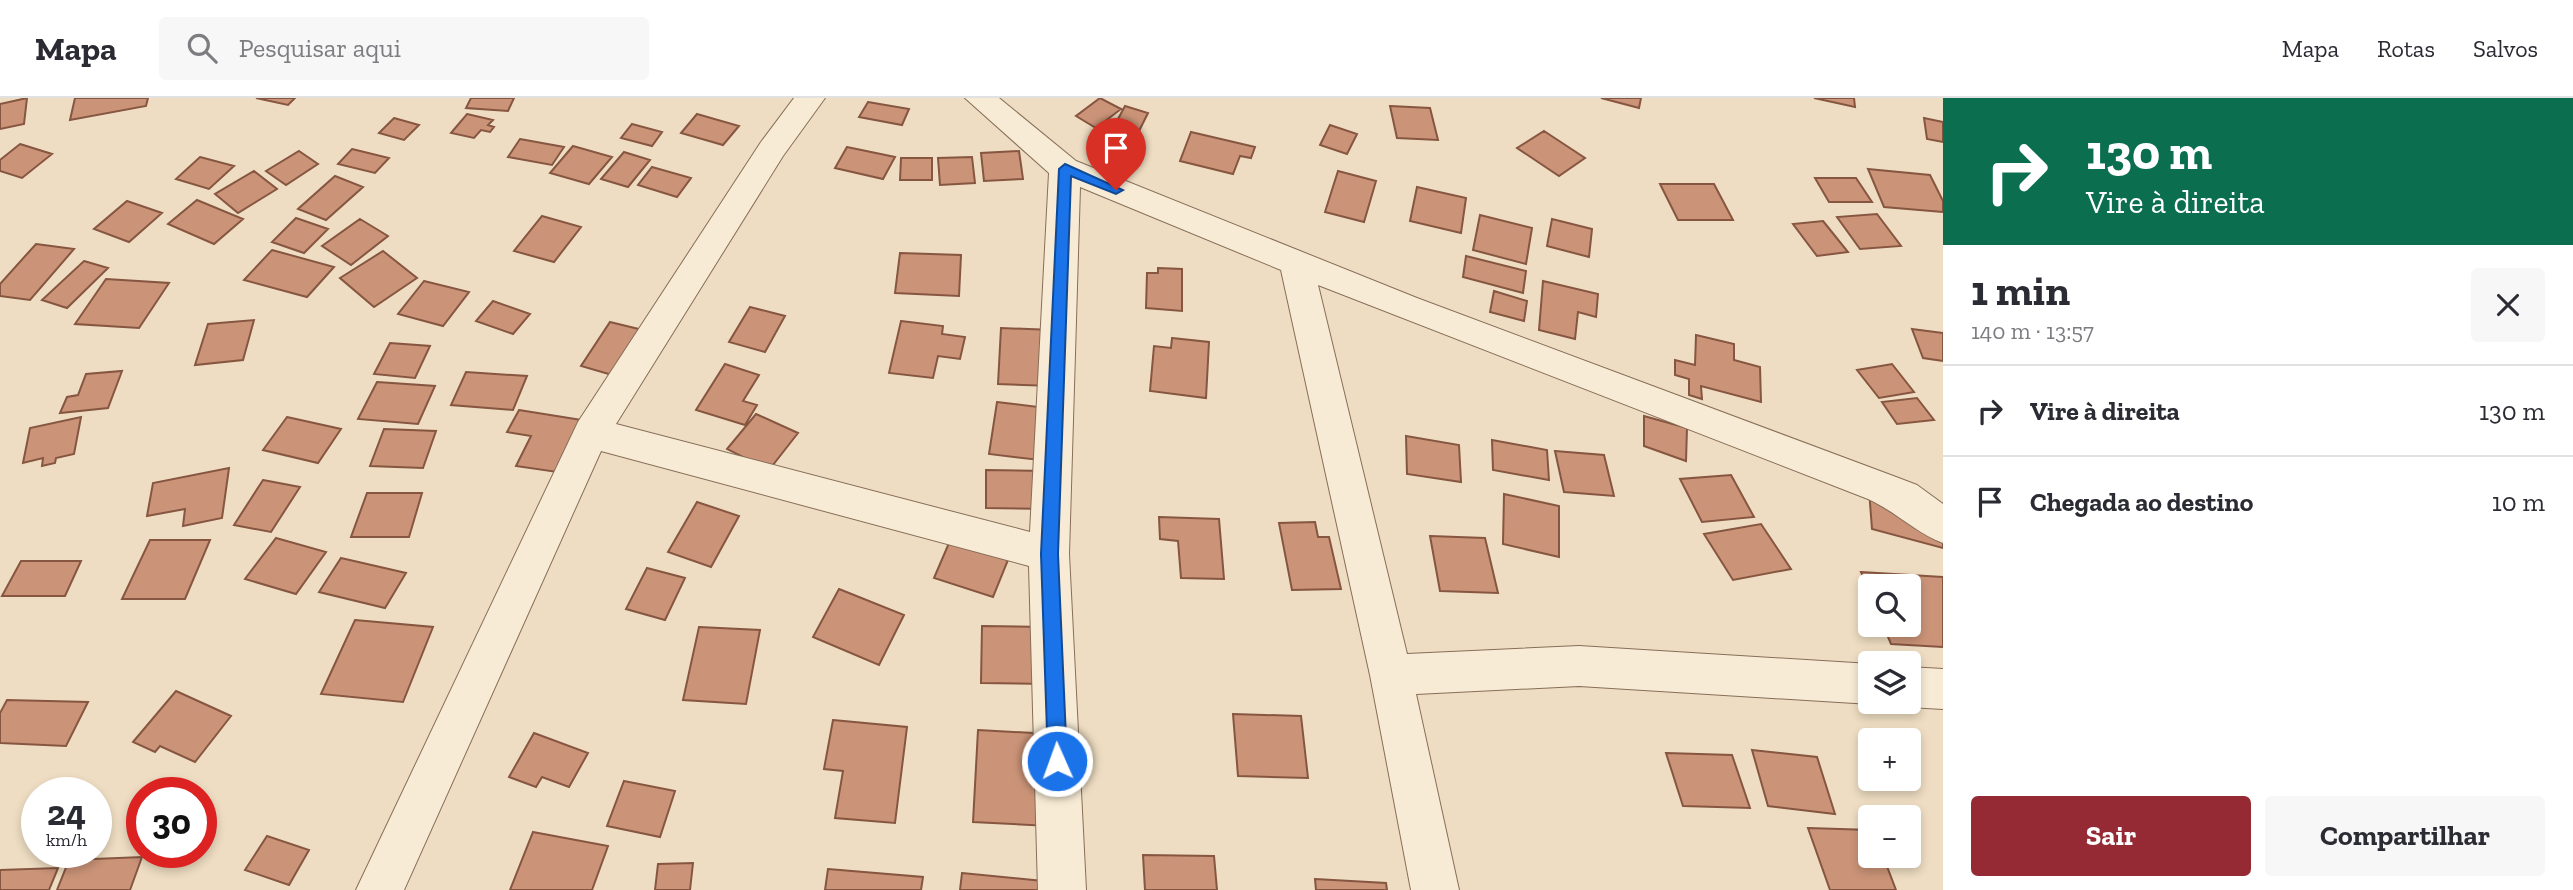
<!DOCTYPE html>
<html lang="pt">
<head>
<meta charset="utf-8">
<style>
  :root { --surface:#fff; --page:#f7f7f7; --text:#2b2b33; --muted:#7c7c81; --line:#e1e1e2; --accent:#962a34 }
  body { margin:0; font-family:"Zilla Slab",serif; background:var(--page); color:var(--text); height:100vh; display:flex; flex-direction:column; font-size:26px; white-space:nowrap }
  * { box-sizing:border-box; margin:0 }
  p { font-size:23px; color:var(--muted) }
  .icon { flex:none; width:38px; height:38px; fill:none; stroke:currentColor; stroke-width:2; stroke-linecap:round; stroke-linejoin:round }
  .map { position:relative; flex:1; overflow:hidden }
  .sheet { display:flex; flex-direction:column; background:var(--surface); width:630px }
  .sheet>* { flex:none }
  .guide { background:#0b6e4f; color:#fff; overflow:hidden }
  .buttons { position:absolute; left:1858px; top:476px; display:grid; gap:14px }
  .buttons a { display:grid; place-items:center; width:63px; height:63px; border-radius:7px; background:var(--surface); box-shadow:0 4px 10px #0003; font-size:35px }
  .speed { position:absolute; left:21px; top:679px; display:flex; gap:14px; font-size:35px; font-weight:700; text-align:center }
  .speed>* { display:grid; place-content:center; width:91px; height:91px; border-radius:50%; background:var(--surface); box-shadow:0 4px 10px #0003; line-height:1 }
  .speed small { font-size:18px; font-weight:400 }
  .speed .limit { border:10px solid #d22; background:#fff; color:#111 }
  .pin { position:absolute; display:grid; place-items:center; width:60px; height:60px; color:#fff; margin:-72px -30px; border-radius:50% 50% 50% 0; rotate:-45deg; box-shadow:0 0 7px #0007 }
  .pin .icon { rotate:45deg }
  .me { position:absolute; width:77px; margin:-38px; rotate:358deg; stroke-linejoin:round; filter:drop-shadow(0 0 5px #0008) }
  .turn { display:flex; align-items:center; gap:24px; height:147px; padding:0 28px; font-size:32px }
  .turn .icon { width:91px; height:91px; stroke-width:2.5 }
  .turn b { display:block; font-size:49px; line-height:60px }
  .round { display:grid; place-items:center; flex:none; width:74px; height:74px; border-radius:7px; background:var(--page) }
  .headline { display:flex; align-items:center; justify-content:space-between; height:119px; padding:0 28px }
  h1 { font-size:42px; font-weight:700; line-height:52px }
  .cta { display:flex; gap:14px; margin-top:auto; padding:14px 28px }
  .cta a { flex:1; height:80px; border-radius:7px; background:var(--accent); color:#fff; font-size:28px; font-weight:700; line-height:80px; text-align:center }
  .cta a+a { background:var(--page); color:var(--text) }
  ul { padding:0; list-style:none }
  li { display:flex; align-items:center; gap:21px; height:91px; padding:0 28px; border-top:2px solid var(--line) }
  li div { flex:1 }
  li b { display:block; font-size:26px }
  li em { font-style:normal }
  header { display:flex; align-items:center; gap:42px; box-sizing:border-box; height:98px; padding:0 35px; background:var(--surface); border-bottom:2px solid var(--line) }
  header strong { font-size:33px }
  nav { display:flex; gap:38px; margin-inline-start:auto; font-size:24px }
  .search { width:490px; height:63px; background:var(--page); display:flex; align-items:center; gap:18px; box-sizing:border-box; padding:0 24px; border-radius:7px; color:var(--muted); font-size:26px }
  main { display:flex; flex:1; min-height:0 }
  .map>svg:first-child { display:block }
  .building { fill:#cb9478; stroke:#865640; stroke-width:2 }
  .lines { fill:none; stroke-linecap:round; stroke-linejoin:round }
  .minor-casing { stroke:#876e59; stroke-width:2 }
  .minor { fill:#f8ebd5; fill-rule:evenodd }
  .route { fill:#1a73e8; stroke:#114b97; stroke-width:2 }
</style>
</head>
<body>
<header>
<strong>Mapa</strong>
<div class="search"><svg class="icon" aria-label="search" viewBox="0 0 24 24"><circle cx="10" cy="10" r="6"/><path d="M15 15l6 6"/></svg>Pesquisar aqui</div>
<nav><a>Mapa</a><a>Rotas</a><a>Salvos</a></nav>
</header>
<main>
<div class="map">
<svg width="1943" height="792" viewBox="0 0 1943 792">
  <rect width="100%" height="100%" fill="#eeddc2"/>
  <path class="building" d="M27,0L24,26L0,31V6Z
    M75,0H148L146,8L70,22Z
    M256,0H295L288,7Z
    M471,0H514L508,13L466,10Z
    M1100,0L1121,11L1096,30L1076,18Z
    M1601,0H1641L1639,10Z
    M1854,0L1855,9L1814,0Z
    M868,4L909,11L902,27L859,19Z
    M1125,8L1148,15L1135,41L1111,34Z
    M1390,8L1430,10L1438,42L1397,40Z
    M467,16L493,22L488,27L494,29L490,34L481,32L474,40L451,35Z
    M697,16L739,28L723,47L681,35Z
    M394,20L419,27L404,42L379,35Z
    M1924,20L1943,24V44L1927,41Z
    M632,26L662,34L652,48L621,40Z
    M1330,27L1357,36L1347,56L1320,47Z
    M1544,33L1585,60L1559,78L1517,50Z
    M1191,34L1255,49L1251,60L1240,58L1233,76L1180,63Z
    M520,41L564,49L552,67L508,59Z
    M20,46L52,56L22,80L0,73V62Z
    M573,48L612,59L589,86L550,75Z
    M847,49L895,59L883,81L835,70Z
    M352,51L389,60L375,75L338,66Z
    M299,53L318,66L286,87L266,73Z
    M1019,53L1023,81L984,83L981,55Z
    M624,54L650,62L628,89L601,81Z
    M200,59L234,68L209,91L176,81Z
    M972,59L975,85L940,87L938,60Z
    M901,60H932V82H900Z
    M652,69L691,80L677,99L638,87Z
    M1868,71L1930,77L1943,103V114L1884,109Z
    M254,73L277,91L238,115L215,96Z
    M1338,73L1376,83L1364,124L1325,114Z
    M335,78L363,89L326,122L298,111Z
    M1815,80H1856L1872,104H1829Z
    M1660,86H1714L1733,122H1678Z
    M1417,89L1466,100L1461,135L1410,123Z
    M197,102L243,121L214,146L168,126Z
    M127,103L162,115L129,144L94,131Z
    M1877,116L1901,148L1860,151L1837,119Z
    M1480,117L1532,130L1526,166L1473,152Z
    M542,118L581,129L554,164L514,153Z
    M296,120L328,131L304,155L272,144Z
    M360,121L388,138L351,167L322,148Z
    M1552,121L1592,131L1589,159L1547,148Z
    M1823,123L1848,154L1817,158L1793,126Z
    M36,146L74,151L30,202L0,198V186Z
    M272,152L334,169L307,199L244,182Z
    M383,153L417,180L374,209L340,180Z
    M900,155L961,157L959,198L895,195Z
    M1466,158L1526,173L1523,195L1463,179Z
    M84,163L108,170L67,210L42,202Z
    M1158,170L1182,171V213L1146,210L1147,175H1158Z
    M106,181L169,185L139,230L75,226Z
    M424,183L469,194L443,228L398,216Z
    M1543,183L1598,196L1596,219L1578,214L1575,241L1539,232Z
    M1494,193L1527,203L1524,223L1490,214Z
    M493,203L530,216L513,236L476,223Z
    M750,209L785,218L765,254L729,244Z
    M254,222L243,262L195,267L208,226Z
    M901,223L943,228L942,236L965,239L960,261L938,258L933,280L889,275Z
    M610,224L655,235L626,281L581,268Z
    M1001,230L1053,232L1052,288L998,286Z
    M1912,231L1943,235V263L1923,260Z
    M1696,237L1734,246V262L1760,269L1761,304L1701,288L1702,301L1689,297V281L1675,277V262L1695,267Z
    M1172,240L1209,244L1206,300L1150,293L1154,248L1171,250Z
    M390,245L430,248L415,280L374,276Z
    M725,266L759,277L743,303L757,307L745,327L696,312Z
    M1892,266L1914,294L1879,300L1857,272Z
    M122,273L108,310L60,315L67,299L78,297L86,276Z
    M466,274L527,278L513,312L451,307Z
    M377,284L435,288L418,326L358,321Z
    M1917,300L1934,322L1897,326L1882,304Z
    M997,304L1055,311L1048,363L989,356Z
    M519,312L588,323L564,375L516,368L531,338L507,334Z
    M756,316L798,335L769,372L727,351Z
    M1644,318L1687,330L1686,363L1644,348Z
    M81,319L74,356L56,360L55,365L42,368L43,360L23,365L30,330Z
    M287,319L341,331L318,365L263,352Z
    M384,331L436,333L423,370L370,368Z
    M1406,338L1459,347L1461,384L1407,376Z
    M1492,342L1547,352L1549,382L1493,372Z
    M1555,353L1604,357L1614,398L1564,394Z
    M229,370L222,420L183,428L185,411L147,418L153,385Z
    M986,372L1048,373L1049,411L986,410Z
    M1731,377L1754,419L1702,424L1680,381Z
    M263,382L300,389L271,434L234,427Z
    M1869,392L1943,412V450L1872,431Z
    M367,395H422L409,439H351Z
    M1504,396L1559,408V459L1503,446Z
    M697,404L739,418L711,469L668,454Z
    M1159,419L1219,421L1224,481L1181,480L1178,443L1160,441Z
    M1315,424L1318,439H1329L1341,491L1292,492L1279,425Z
    M1761,426L1791,471L1733,482L1704,436Z
    M1430,438L1485,440L1498,495L1440,493Z
    M276,440L326,454L296,496L245,481Z
    M150,442H210L185,501H122Z
    M949,445L1008,462L993,499L934,480Z
    M341,460L406,475L385,510L319,494Z
    M21,463H81L65,498H2Z
    M647,470L685,480L665,522L626,511Z
    M1861,474L1943,479V549L1891,546L1883,527H1909V488H1871V497Z
    M839,491L904,517L879,567L813,539Z
    M355,522L433,529L403,604L321,596Z
    M982,528L1047,529L1049,586L981,585Z
    M699,529L760,532L746,606L683,602Z
    M176,593L231,618L195,664L160,648L155,654L133,644Z
    M7,602L88,604L66,648L0,645V615Z
    M1233,616L1301,618L1308,680L1238,678Z
    M833,622L907,629L895,725L835,720L843,673L824,671Z
    M978,632L1051,636L1049,728L973,724Z
    M534,635L588,655L569,689L542,679L536,689L509,679Z
    M1752,652L1817,659L1835,716L1768,708Z
    M1666,655L1732,657L1750,710L1683,708Z
    M624,683L675,693L660,739L607,728Z
    M1808,730L1871,732V758H1883L1896,792H1830Z
    M533,734L608,748L592,792H510Z
    M267,738L309,752L289,787L245,772Z
    M1143,757L1214,758L1217,792H1145Z
    M142,759L130,792H57L69,762Z
    M693,765L690,792H655L658,766Z
    M58,770L49,792H0V772Z
    M828,771L923,779L921,792H825Z
    M962,775L1053,784L1052,792H960Z
    M1315,781L1386,785L1387,792H1316Z"/>
  <g class="lines">
    <g class="minor-casing">
      <path id="minor" d="M794,0H825L783,58L616,326L1030,434L1049,75L965,0H999L1076,63L1417,200L1896,379L1917,387L1943,406V445C1916,435 1895,413 1868,401L1318,187L1407,556L1579,548L1871,566V604H1877L1871,606L1579,588L1416,596L1459,792H1411L1370,577L1281,172L1080,89L1069,456L1086,792H1038L1029,468L601,353L404,792H356L578,324L761,44Z
        M1909,569L1943,571V611L1909,609L1895,604H1909Z"/>
    </g>
    <use href="#minor" class="minor"/>
  </g>
  <path class="route" d="M1065,66L1123,92L1116,96L1071,78L1058,456L1067,663L1064,669L1057,672L1051,669L1048,663L1041,456L1059,71Z"/>
</svg>
<div class="buttons">
<a><svg class="icon" aria-label="search" viewBox="0 0 24 24"><circle cx="10" cy="10" r="6"/><path d="M15 15l6 6"/></svg></a>
<a><svg class="icon" aria-label="layers" viewBox="0 0 24 24"><path d="M12 4l9 5-9 5-9-5zM3 14l9 5 9-5"/></svg></a>
<a>+</a>
<a>−</a>
</div>
<div class="speed"><div>24<small>km/h</small></div><div class="limit">30</div></div>
<div class="pin" style="left:1116px;top:92px;background:#d93025"><svg class="icon" aria-label="arrive" viewBox="0 0 24 24"><path d="M6 21V4h12l-3 4 3 4H6"/></svg></div>
<svg class="me" style="left:1057px;top:663px" viewBox="-20 -20 40 40"><circle r="17" fill="#1a73e8" stroke="#fff" stroke-width="3"/><path d="M0-11L8 9 0 5-8 9z" fill="#fff"/></svg>
</div>
<section class="sheet">
<div class="guide">
<div class="turn"><svg class="icon" aria-label="right" viewBox="0 0 24 24"><path d="M7 20v-9h11M14 6l5 5-5 5"/></svg><div><b>130 m</b>Vire à direita</div></div>
</div>
<div class="headline"><div><h1>1 min</h1><p>140 m · 13:57</p></div><a class="round"><svg class="icon" aria-label="close" viewBox="0 0 24 24"><path d="M6 6l12 12M18 6L6 18"/></svg></a></div>
<ul>
<li><svg class="icon" aria-label="right" viewBox="0 0 24 24"><path d="M7 20v-9h11M14 6l5 5-5 5"/></svg><div><b>Vire à direita</b></div><em>130 m</em></li>
<li><svg class="icon" aria-label="arrive" viewBox="0 0 24 24"><path d="M6 21V4h12l-3 4 3 4H6"/></svg><div><b>Chegada ao destino</b></div><em>10 m</em></li>
</ul>
<div class="cta"><a>Sair</a><a>Compartilhar</a></div>
</section>
</main>
</body>
</html>
